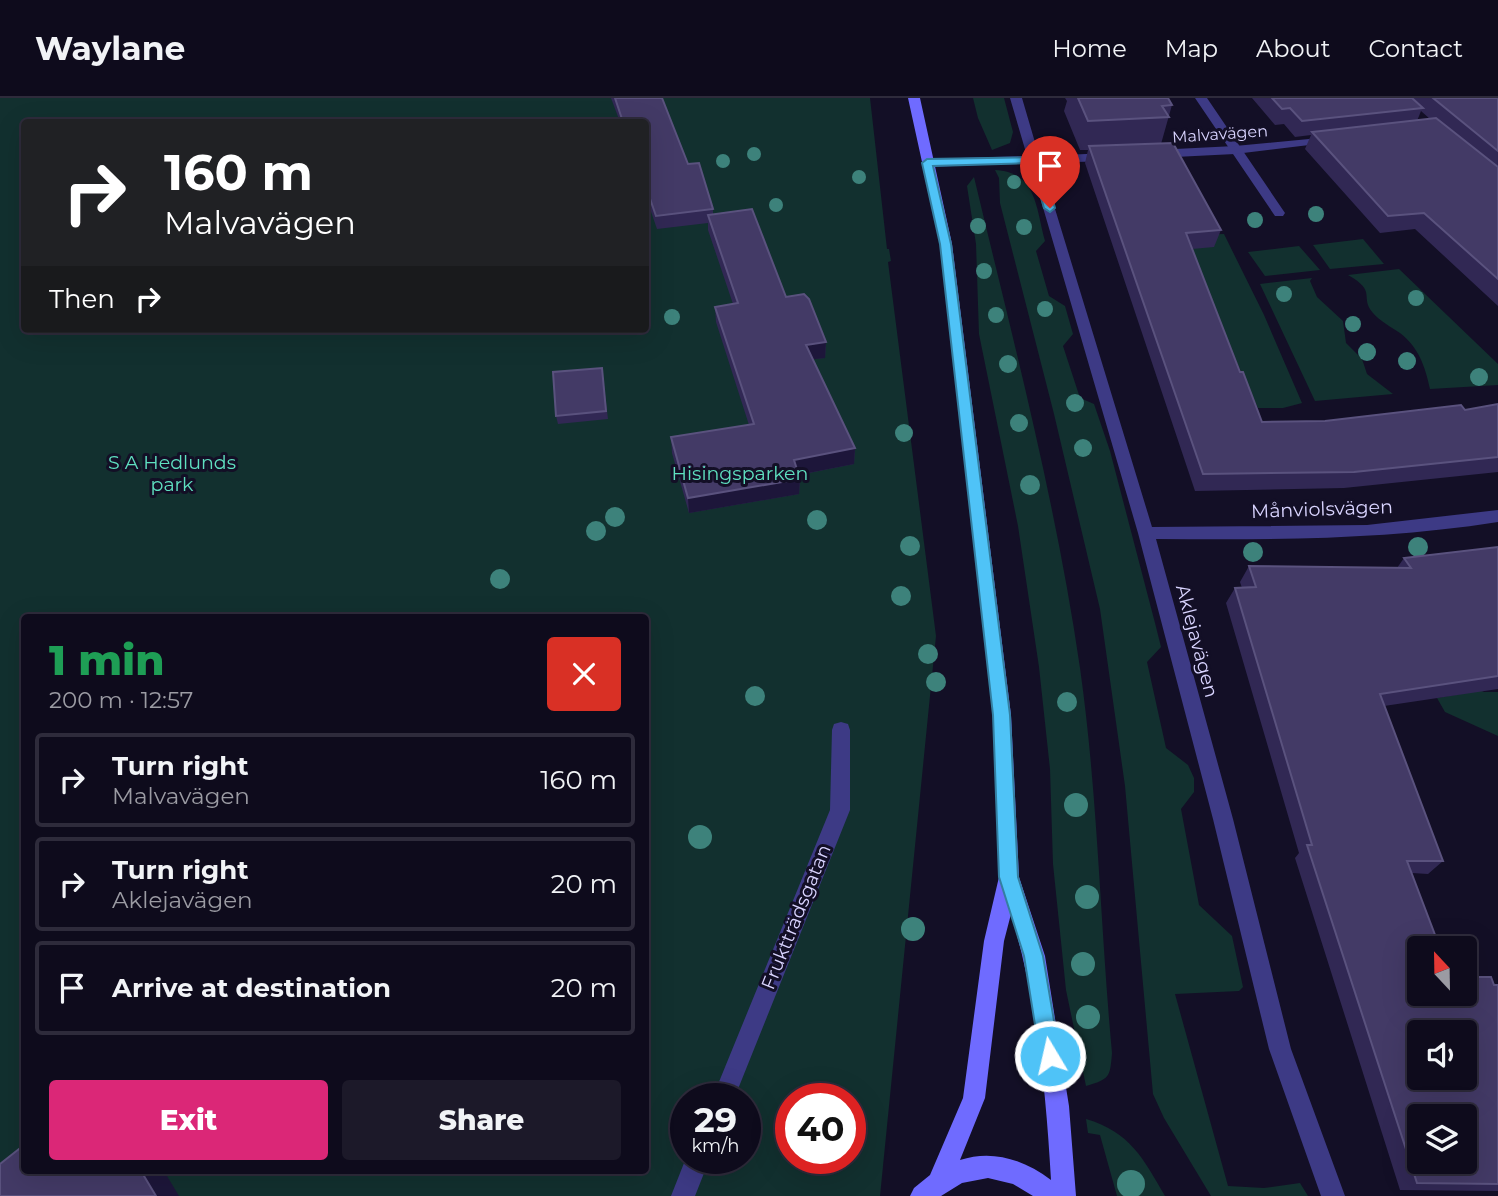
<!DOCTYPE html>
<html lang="en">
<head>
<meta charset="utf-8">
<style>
  :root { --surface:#0e0b1c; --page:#1c1929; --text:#f1f3f6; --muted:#9b9ba3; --line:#2e2b3b; --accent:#db2777 }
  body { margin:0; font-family:Montserrat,sans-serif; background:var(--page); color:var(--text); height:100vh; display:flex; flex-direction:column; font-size:26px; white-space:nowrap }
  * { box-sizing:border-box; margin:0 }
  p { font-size:23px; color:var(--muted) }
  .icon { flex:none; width:38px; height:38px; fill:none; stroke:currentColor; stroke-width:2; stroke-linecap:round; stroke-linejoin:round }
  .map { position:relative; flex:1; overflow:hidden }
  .drawer { position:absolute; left:21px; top:516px; width:628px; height:560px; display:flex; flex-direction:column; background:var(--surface); border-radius:7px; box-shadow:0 7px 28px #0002,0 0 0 2px var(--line) }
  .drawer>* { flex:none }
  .top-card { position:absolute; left:21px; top:21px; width:628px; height:214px; border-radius:7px; box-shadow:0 7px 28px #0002,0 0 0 2px var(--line); background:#202124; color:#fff; overflow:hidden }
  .needle { width:46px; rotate:338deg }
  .fabs { position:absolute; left:1407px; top:838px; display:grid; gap:14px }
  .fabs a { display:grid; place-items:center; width:70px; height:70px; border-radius:7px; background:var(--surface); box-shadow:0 7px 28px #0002,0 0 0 2px var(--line); font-size:35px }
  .speed { position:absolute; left:670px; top:985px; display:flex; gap:14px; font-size:35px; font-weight:700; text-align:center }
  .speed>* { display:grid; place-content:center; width:91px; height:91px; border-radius:50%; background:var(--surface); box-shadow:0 7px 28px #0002,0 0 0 2px var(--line); line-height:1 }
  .speed small { font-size:18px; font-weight:400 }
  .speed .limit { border:10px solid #d22; background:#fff; color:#111 }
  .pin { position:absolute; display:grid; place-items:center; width:60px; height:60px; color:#fff; margin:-72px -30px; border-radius:50% 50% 50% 0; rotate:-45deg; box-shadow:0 0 7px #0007 }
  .pin .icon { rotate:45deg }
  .me { position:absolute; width:77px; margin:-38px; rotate:351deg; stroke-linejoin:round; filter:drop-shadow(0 0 5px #0008) }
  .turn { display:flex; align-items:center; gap:24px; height:147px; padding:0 28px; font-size:32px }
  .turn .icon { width:91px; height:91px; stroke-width:2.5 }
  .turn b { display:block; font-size:49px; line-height:60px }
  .then { display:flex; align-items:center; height:66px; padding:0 28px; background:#0003; gap:14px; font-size:26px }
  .round { display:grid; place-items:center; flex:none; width:74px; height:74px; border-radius:7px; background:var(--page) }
  .headline { display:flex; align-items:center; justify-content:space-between; height:119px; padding:0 28px }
  h1 { font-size:42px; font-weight:800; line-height:52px; color:#1e9e55 }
  .action { display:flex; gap:14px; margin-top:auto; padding:14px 28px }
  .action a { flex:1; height:80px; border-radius:7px; background:var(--accent); color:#fff; font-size:28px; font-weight:800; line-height:80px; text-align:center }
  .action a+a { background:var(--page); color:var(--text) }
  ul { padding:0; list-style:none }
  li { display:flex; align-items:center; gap:21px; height:94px; margin:0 14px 10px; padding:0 14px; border:4px solid var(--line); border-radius:7px }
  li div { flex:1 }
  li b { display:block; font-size:26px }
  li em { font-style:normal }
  header { display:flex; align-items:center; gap:42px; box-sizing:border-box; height:98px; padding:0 35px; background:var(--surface); border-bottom:2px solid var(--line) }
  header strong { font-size:33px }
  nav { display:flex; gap:38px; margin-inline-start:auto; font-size:24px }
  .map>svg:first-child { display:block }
  .green { fill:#12302f; fill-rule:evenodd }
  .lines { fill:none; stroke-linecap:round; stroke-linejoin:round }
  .lane { fill:#3d3a85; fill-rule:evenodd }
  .street { fill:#3d3a85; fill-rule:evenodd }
  .secondary { fill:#6f6bff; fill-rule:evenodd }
  .tree { fill:#3d827b }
  .wall { fill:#312854; fill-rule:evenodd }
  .shaded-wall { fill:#1d163a }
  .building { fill:#433a66; stroke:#5a527e; stroke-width:2; fill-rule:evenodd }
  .route { fill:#4fc3f7; stroke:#337fa1; stroke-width:2 }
  .labels { text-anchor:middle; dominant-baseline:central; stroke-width:6; stroke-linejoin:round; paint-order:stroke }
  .far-street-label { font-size:16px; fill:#d9d4ff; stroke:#130f26 }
  .park-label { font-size:19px; fill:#5fe0c0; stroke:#130f26 }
  .street-label { font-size:19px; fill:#d9d4ff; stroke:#130f26 }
</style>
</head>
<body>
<header>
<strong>Waylane</strong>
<nav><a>Home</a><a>Map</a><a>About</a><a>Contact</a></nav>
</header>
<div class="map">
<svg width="1498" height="1098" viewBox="0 0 1498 1098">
  <rect width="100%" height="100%" fill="#130f26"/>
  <path class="green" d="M0,0H870L887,151H889L891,163L888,164L936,538L880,1098H0ZM24,24H646V231H24ZM24,520H646V1073H24ZM686,1001H746V1060H686ZM791,1001H850V1060H791Z
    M973,0H1004L1013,34L1010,45L992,52L978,20Z
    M995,72C1037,74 1036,111 1045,143L1036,153L1049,198L1065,208L1073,236L1063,248L1080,300L1094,306L1110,353L1155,525L1161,549L1147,564L1166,650L1188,667L1194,680V694L1181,711L1199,807L1232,838L1243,889L1239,893L1175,896L1228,1088L1264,1090L1300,1085L1308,1098H1211L1164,1020L1153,996L1125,688L1100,511L1054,316L1000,105L999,80Z
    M974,79C1013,242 1056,404 1080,570C1098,697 1100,826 1112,955C1110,979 1110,981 1086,988L1066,892L1053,766L1050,671L1039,569L1018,428L979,236L976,146L967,88Z
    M1224,136L1264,217L1302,305L1283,310H1258L1178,137Z
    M1363,141L1384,166L1330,171L1313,147Z
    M1299,148L1320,172L1265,178L1248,154Z
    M1399,171L1498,266V287L1430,291C1425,268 1419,250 1400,235C1391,229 1380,223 1373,215C1359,199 1378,194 1348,177Z
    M1312,180L1310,183L1317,199L1343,223L1346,245L1362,261L1367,276L1393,296L1315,303L1260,186Z
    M1473,589L1484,594H1498V638L1445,614L1437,600L1460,596Z
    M1086,1021C1130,1034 1143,1060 1165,1098H1117L1100,1037L1088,1035Z"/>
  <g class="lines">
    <path class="lane" d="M1195,0H1207L1285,115L1283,118H1275Z
      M841,624L848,626L850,632V712L734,1001H712L830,712L832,632L834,626Z
      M686,1060H710L695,1098H671Z"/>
    <path class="street" d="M1010,0H1022L1039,58L1110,55L1116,59L1110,63L1041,65L1152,429L1367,427L1498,412V424C1384,442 1271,442 1156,441L1233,721L1291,951L1345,1098H1321L1269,951L1213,721L1138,435L1030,65L927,69L921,65L927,61L1027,58Z
      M1330,39L1336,42L1334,44L1235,56L1155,60L1149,56L1155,52L1235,48Z"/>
    <path class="secondary" d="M908,0H920L952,146L1011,617L1019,779L1045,858L1069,1008L1076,1098H1033L1013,1086L988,1080L962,1085L941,1098H910L914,1090L930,1077L963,1000L984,843L999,779L993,617L940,146ZM1011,816C1037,902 1046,993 1051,1082C1024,1062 993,1051 960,1062L985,1000L1004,843Z"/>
  </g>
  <g class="tree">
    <circle cx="754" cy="56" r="7"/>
    <circle cx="723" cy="63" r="7"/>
    <circle cx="859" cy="79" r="7"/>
    <circle cx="1014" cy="84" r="7"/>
    <circle cx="776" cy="107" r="7"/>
    <circle cx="1316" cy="116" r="8"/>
    <circle cx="1255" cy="122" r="8"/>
    <circle cx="978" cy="128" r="8"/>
    <circle cx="1024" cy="129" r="8"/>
    <circle cx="984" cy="173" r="8"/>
    <circle cx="1284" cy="196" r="8"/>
    <circle cx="1416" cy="200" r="8"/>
    <circle cx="1045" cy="211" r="8"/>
    <circle cx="996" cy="217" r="8"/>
    <circle cx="672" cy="219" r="8"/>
    <circle cx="1353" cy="226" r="8"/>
    <circle cx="1367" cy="254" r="9"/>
    <circle cx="1407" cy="263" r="9"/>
    <circle cx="1008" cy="266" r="9"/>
    <circle cx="1479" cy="279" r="9"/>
    <circle cx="1075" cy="305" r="9"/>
    <circle cx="1019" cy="325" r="9"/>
    <circle cx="904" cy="335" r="9"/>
    <circle cx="1083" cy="350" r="9"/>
    <circle cx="1030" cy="387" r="10"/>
    <circle cx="615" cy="419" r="10"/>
    <circle cx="817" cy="422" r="10"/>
    <circle cx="596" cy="433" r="10"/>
    <circle cx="910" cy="448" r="10"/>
    <circle cx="1418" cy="449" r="10"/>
    <circle cx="1253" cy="454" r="10"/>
    <circle cx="500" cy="481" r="10"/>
    <circle cx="901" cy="498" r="10"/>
    <circle cx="928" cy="556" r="10"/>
    <circle cx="936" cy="584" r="10"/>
    <circle cx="755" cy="598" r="10"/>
    <circle cx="1067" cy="604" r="10"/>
    <circle cx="1076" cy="707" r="12"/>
    <circle cx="700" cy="739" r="12"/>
    <circle cx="1087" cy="799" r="12"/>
    <circle cx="913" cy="831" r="12"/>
    <circle cx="1083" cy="866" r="12"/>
    <circle cx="1088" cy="919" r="12"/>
    <circle cx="1131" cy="1086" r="14"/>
  </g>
  <path class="wall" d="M611,0H662L688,66L713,111V116L826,244L825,260L813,261L855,350L854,366L799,377L800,381L799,396L689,415L672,355L671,339L749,327L716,224L715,209L733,206L708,132V125L657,131L646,99V24H620Z
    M1065,0H1168L1172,7L1161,46L1221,132L1214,149L1192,151L1240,274L1262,324L1325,323L1465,312L1498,306V374L1344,390L1195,393L1085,65L1088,52H1080L1064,13L1067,3Z
    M1252,0H1498V208L1415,131L1380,135L1305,51L1311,37L1295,39L1284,26L1275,27ZM1421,13L1430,21L1417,23Z
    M602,270L608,321L558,326L556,318Z
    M1498,449V591L1384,608L1443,763L1428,776L1412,775L1419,896L1498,887V1093L1400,1092L1295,760L1299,755L1226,505L1235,490H1242L1240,484L1249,468L1397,470L1404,460Z"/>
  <path class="shaded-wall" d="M826,244L825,260L806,262V247Z
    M855,350L854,366L793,378L794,362Z
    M800,381L799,396L689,415L688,400Z
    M141,1073H164L179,1098H156Z"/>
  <path class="building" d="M615,0H662L688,66L699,65L713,111L656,118L646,89V24H623Z
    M1078,0H1168L1172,7L1162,8L1169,19L1088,23Z
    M1272,0H1412L1423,10L1302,23L1290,10L1282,11Z
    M1433,0H1498V53Z
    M1436,20L1498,69V181L1424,115L1388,118L1312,34Z
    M1173,45L1221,132L1186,135L1240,274H1243L1262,324L1325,323L1461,307L1465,312L1498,306V359L1354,374L1203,376L1089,48Z
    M752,111L786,199L804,196L809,201L826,244L806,247L855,350L794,362L800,381L688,400L671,339L754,326L715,209L738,205L708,117Z
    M602,270L606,313L556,318L553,274Z
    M1498,449V578L1380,596L1443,763H1407L1440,850H1419V896H1465V879H1491L1494,887H1498V1086L1417,1085L1307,747H1312L1235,490L1256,489L1249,468L1411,470L1404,460ZM1419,934H1465V980H1419ZM1419,1018H1465V1064H1419Z
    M24,1047V1073H141L156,1098H0V1066Z"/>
  <path class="route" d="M1040,59L1055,110L1050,114L1044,110L1031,65L933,68L951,146L1010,617L1018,779L1043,858L1060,958L1057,965L1050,968L1042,965L1040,958L1024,858L999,779L993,617L940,146L922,65L927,61Z"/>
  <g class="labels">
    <g class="far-street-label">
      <text transform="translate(1220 36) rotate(-4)">Malvavägen</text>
    </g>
    <g class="park-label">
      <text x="172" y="364">S A Hedlunds<tspan x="172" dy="22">park</tspan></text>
      <text x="740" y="375">Hisingsparken</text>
    </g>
    <g class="street-label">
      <text transform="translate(1322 411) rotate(-2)">Månviolsvägen</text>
      <text transform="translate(1197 543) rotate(75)">Aklejavägen</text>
      <text transform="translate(796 819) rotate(-68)">Fruktträdsgatan</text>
    </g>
  </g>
</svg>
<div class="fabs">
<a><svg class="needle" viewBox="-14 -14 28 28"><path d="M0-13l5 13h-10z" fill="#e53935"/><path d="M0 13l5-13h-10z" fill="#9b9ba3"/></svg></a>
<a><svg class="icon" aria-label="sound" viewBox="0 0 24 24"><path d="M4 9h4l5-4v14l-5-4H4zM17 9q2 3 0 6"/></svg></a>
<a><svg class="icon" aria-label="layers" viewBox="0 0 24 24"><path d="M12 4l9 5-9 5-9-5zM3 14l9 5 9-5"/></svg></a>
</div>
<div class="speed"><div>29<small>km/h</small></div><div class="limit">40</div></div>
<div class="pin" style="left:1050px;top:110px;background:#d93025"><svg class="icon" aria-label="arrive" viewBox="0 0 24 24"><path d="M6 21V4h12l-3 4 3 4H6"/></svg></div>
<svg class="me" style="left:1050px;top:958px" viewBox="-20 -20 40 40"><circle r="17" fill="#4fc3f7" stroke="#fff" stroke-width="3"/><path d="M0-11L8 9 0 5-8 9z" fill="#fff"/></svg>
<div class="top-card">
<div class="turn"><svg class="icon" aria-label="right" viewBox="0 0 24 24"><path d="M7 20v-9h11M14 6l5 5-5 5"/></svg><div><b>160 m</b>Malvavägen</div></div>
<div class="then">Then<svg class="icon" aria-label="right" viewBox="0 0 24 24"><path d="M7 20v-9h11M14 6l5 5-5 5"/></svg></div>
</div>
<section class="drawer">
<div class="headline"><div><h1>1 min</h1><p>200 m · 12:57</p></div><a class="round" style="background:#d93025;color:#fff"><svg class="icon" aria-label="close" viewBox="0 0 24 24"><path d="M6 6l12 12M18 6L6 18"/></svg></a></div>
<ul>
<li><svg class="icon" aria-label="right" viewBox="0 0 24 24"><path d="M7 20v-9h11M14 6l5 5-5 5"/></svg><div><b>Turn right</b><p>Malvavägen</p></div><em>160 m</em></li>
<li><svg class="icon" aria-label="right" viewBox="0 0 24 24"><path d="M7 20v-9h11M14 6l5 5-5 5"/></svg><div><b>Turn right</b><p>Aklejavägen</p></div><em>20 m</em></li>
<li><svg class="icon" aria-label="arrive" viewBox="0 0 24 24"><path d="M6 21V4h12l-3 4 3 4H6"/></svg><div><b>Arrive at destination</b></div><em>20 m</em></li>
</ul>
<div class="action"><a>Exit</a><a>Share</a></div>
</section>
</div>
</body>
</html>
